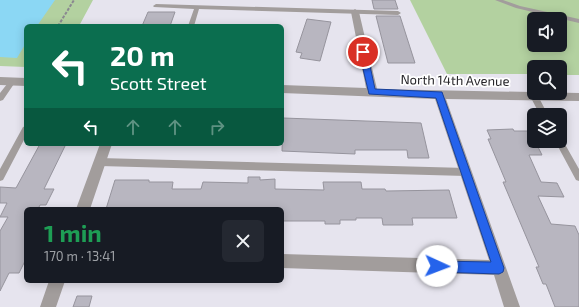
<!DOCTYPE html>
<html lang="en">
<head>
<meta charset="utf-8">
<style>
  :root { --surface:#171b24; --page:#242831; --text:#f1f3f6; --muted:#9ea1a6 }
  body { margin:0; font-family:"Exo 2",sans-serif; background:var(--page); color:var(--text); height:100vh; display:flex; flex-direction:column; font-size:15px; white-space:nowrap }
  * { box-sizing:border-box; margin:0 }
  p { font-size:13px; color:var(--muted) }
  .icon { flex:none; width:22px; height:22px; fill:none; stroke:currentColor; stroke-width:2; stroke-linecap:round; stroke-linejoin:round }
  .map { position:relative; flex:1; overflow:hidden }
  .panel { position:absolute; left:24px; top:207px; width:260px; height:76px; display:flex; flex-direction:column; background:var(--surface); border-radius:6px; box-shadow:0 2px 10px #0003 }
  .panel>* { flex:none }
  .hud { position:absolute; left:24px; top:24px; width:260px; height:122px; border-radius:6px; box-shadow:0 2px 10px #0003; background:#0b6e4f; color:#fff; overflow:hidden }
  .tools { position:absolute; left:527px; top:12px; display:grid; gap:8px }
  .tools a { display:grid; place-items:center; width:40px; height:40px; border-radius:6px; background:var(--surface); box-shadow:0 2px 10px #0003; font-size:20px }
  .pin { position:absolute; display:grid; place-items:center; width:34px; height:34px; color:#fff; margin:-17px; border:2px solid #fff; border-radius:50%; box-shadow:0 1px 4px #0007 }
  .me { position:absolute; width:44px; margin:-22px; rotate:92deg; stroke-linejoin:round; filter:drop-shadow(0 0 3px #0008) }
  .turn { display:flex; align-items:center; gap:14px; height:84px; padding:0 20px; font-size:18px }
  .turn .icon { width:52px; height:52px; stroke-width:2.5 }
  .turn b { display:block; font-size:28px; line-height:34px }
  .lanes { display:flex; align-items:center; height:38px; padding:0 20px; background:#0003; justify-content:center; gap:20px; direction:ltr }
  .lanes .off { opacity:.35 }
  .round { display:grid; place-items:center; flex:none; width:42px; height:42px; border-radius:6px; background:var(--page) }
  .overview { display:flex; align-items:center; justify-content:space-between; height:68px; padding:0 20px }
  h1 { font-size:24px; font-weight:700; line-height:30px; color:#1e9e55 }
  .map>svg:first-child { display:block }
  .green { fill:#b3d1a0; fill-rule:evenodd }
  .water { fill:#8bd7f4 }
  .building { fill:#b8b6c0; stroke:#96949d }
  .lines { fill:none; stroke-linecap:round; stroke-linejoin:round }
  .path { stroke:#8a8890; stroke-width:2; stroke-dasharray:3 1.5; stroke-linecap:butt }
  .lane { fill:#a29d9c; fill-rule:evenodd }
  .street { fill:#a29d9c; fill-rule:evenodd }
  .route { fill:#2563eb; stroke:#184099 }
  .labels { text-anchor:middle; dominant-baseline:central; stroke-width:3.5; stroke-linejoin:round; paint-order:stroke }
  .street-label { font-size:13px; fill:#252428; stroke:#fff }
</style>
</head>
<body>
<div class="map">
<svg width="579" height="307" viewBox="0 0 579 307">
  <rect width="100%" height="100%" fill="#e6e4ee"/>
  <path class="green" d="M0,0H93L79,26H26V67L0,66Z
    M410,0H579V75H560V67H534V74H447ZM534,19H560V45H534Z"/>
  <path class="water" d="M0,0H55L37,26H26V43L17,58L0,57Z"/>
  <path class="building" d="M372,0H395L398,9H374Z
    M148,12H175L170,26H142Z
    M376,16H400L415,63H388Z
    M307,19L331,22L320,61L300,58L302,53L296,52Z
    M283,118L421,123L429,158H408L407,150H355V154L282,151Z
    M513,129L514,131H530L542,155H529L541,182L557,183L564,197L538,196L551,224L575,226L579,235V307H555L546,284H543L536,267H539L503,182H506L488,139H491L487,130Z
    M40,144H66L44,189H54L46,205H40L38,209H26V259L19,273H9L0,291V231L8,217H0L7,203H0V187L16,188Z
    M248,177H260V180L275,179V189L324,190L323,182H361L362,189H385L386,191L449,190L457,218H412L413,225H383L382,218H356V220H340V224H325V221H282V209H106L115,180H149V182H173L172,189H201L203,182L248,183Z
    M77,296H92L89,307H73Z"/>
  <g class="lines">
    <path class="path" d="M58,26L74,0"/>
    <path class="lane" d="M495,0H503L520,6L579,19V23L516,8Z
      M156,4L398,11L401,13L398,15L199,9L194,26H188L194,9L154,7L153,6Z
      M11,79H13L16,81L3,100L0,101V93Z
      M534,93L537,94L548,115H540L530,96Z
      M26,126V136L3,180L0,181V169L23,127Z
      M560,138L562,139L579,169V181L576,180L555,141H560Z
      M100,158L466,168L469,169L470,172L469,175L466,176L100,166L97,164L96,162L97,160Z"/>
    <path class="street" d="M355,9L359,12L377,89L579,93V101L446,99L520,307H504L494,275L282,268V254L489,260L435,99L282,93V85L366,88L351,12Z
      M0,77L26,78V86L0,85Z
      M100,144H112L90,209H76Z
      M49,281H65L56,307H40Z"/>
  </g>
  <path class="route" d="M363,49L367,52L375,89L442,92L504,268L503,272L499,274L437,272L433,270L431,266L433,262L437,261L491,262L436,98L369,94L359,52Z"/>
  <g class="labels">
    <g class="street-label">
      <text transform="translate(455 80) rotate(1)">North 14th Avenue</text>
    </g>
  </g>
</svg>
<div class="tools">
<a><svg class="icon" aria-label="sound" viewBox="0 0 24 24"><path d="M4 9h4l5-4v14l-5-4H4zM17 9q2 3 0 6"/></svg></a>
<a><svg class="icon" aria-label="search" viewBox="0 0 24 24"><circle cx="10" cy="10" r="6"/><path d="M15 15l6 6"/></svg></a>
<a><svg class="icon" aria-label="layers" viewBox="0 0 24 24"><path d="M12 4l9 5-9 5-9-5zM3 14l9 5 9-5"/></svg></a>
</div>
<div class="pin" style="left:363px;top:52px;background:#d93025"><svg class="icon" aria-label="arrive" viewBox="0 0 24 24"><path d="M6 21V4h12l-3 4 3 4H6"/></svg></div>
<svg class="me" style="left:437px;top:266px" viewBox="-20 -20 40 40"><circle r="19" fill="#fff"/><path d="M0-13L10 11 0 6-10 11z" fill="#2563eb"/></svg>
<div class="hud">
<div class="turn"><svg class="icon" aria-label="left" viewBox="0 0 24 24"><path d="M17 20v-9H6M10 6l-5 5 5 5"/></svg><div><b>20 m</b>Scott Street</div></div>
<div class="lanes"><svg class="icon" aria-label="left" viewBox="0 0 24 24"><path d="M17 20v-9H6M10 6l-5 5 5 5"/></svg><svg class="icon off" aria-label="ahead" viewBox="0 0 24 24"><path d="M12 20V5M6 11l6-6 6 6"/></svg><svg class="icon off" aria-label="ahead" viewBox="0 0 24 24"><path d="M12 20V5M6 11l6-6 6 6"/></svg><svg class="icon off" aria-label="right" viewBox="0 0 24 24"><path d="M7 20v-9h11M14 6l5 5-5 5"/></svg></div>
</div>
<section class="panel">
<div class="overview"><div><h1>1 min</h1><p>170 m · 13:41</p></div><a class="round"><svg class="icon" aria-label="close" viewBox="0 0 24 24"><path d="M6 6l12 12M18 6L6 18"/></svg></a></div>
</section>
</div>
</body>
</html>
